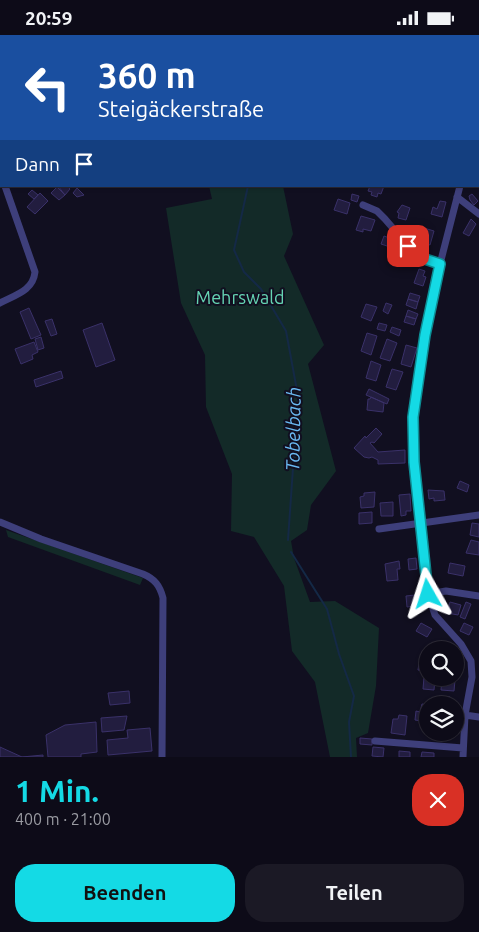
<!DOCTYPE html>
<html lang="de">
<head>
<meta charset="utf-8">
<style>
  :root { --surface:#0d0b18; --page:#1b1925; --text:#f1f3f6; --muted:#9a9ba2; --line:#2d2b37; --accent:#14dae5 }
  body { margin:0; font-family:Ubuntu,sans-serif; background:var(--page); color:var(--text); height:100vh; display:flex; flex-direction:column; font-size:19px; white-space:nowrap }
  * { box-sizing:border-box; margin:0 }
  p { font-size:16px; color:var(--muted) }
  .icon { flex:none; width:28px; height:28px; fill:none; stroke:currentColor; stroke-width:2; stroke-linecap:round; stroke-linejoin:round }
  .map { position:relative; height:722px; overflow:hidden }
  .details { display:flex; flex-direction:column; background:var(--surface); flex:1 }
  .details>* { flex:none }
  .hud { position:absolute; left:0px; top:0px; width:480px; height:152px; box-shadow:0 1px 4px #0004,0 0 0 1px var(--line); background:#1a4fa0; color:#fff; overflow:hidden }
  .buttons { position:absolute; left:419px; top:606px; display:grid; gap:10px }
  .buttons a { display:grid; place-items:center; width:45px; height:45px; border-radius:50%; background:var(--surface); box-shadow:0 1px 4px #0004,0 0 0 1px var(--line); font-size:25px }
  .pin { position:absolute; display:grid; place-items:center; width:42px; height:42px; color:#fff; margin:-21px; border-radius:10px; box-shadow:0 2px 8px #0006 }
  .me { position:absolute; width:55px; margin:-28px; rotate:354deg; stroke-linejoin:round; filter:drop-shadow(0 0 4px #0008) }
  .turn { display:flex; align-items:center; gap:18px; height:105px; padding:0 15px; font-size:22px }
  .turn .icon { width:65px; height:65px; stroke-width:2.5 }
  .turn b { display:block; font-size:35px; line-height:42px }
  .then { display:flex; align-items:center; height:48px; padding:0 15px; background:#0003; gap:10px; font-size:19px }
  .round { display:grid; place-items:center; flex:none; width:52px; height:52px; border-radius:20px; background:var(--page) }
  .head { display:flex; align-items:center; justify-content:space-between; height:85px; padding:0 15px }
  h1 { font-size:30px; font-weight:700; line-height:38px; color:var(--accent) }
  .action { display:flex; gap:10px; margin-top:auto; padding:10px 15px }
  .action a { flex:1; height:58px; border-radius:20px; background:var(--accent); color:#111; font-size:20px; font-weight:700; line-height:58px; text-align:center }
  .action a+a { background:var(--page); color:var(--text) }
  .status { display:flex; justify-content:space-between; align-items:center; height:35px; padding:0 25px; background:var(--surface); direction:ltr }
  .status svg { height:14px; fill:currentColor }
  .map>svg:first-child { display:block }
  .green { fill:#132a28 }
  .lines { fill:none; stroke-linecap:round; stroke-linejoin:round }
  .stream { stroke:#142946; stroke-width:2 }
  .building { fill:#221d3f; stroke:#3a3169 }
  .minor { stroke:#3e3f7b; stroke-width:7 }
  .route-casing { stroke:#0d8e95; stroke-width:12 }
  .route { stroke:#14dae5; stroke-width:9 }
  .labels { text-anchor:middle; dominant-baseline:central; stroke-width:4; stroke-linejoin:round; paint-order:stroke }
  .park-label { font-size:18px; fill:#65d4b3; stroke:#110f20 }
  .water-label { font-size:19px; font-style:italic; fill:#6ab9f2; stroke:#110f20 }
</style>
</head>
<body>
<div class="status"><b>20:59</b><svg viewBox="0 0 49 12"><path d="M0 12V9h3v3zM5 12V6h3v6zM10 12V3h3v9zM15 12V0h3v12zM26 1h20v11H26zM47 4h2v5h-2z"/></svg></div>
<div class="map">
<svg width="479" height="722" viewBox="0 0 479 722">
  <rect width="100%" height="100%" fill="#110f20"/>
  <path class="green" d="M102,0H314V1H99Z
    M209,151H283L293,199L284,221L324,310L308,329L336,436L311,470L307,495L291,506L294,523L310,567L335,566L379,593L376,651L368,698L356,703L357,722H330L315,647L292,616L284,551L254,502L231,496L232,439L206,372L205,320L181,268L166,173L212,164Z
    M6,495L143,543L140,550L8,502Z"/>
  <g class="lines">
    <path class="stream" d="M209,1V0
      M248,151L234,215L244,237L261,254L286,296L298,361L288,505
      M291,517L327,574L339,619L354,661L349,687L351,722"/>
  </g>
  <path class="building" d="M58,151H67L70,154L65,160Z
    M370,151H384L381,159L378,158L377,162L371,160L372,157L368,156Z
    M57,152L65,160L59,165L51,158Z
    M77,153L84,160L77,162L73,158Z
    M32,155L38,160L34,164L28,159Z
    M40,158L48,166L35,179L27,172Z
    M352,159L359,161L357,167L351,165Z
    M472,159L478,166L474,170L470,165L469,161Z
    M338,164L350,168L347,179L334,175Z
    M440,166L446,167L442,182L431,179L433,172L437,174Z
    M402,170L410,173L406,185L398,183L399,178L397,177Z
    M361,181L375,185L371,196L363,194V197L356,195Z
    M471,184L476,189L469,201L463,198Z
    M417,191L434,196L430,210L414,205Z
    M384,201L395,205L393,213L381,209Z
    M392,216L399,218L397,225L390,222Z
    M419,234L425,236L423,241L426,242L423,251L414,248Z
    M410,258L420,261L418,267L408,264Z
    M408,264L418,267L416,274L406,270Z
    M386,268L392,270L388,279L383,276Z
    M366,269L377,272L371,286L361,282Z
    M29,273L41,300L31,304L20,277Z
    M408,275L418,279L416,284L406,281Z
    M406,281L416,284L414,290L404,287Z
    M52,284L57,299L51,301L45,286Z
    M102,288L115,325L96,332L83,295Z
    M379,288L387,290L385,296L377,294Z
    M392,292L401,295L399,301L390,297Z
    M367,298L377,301L371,320L361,316Z
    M41,302L44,313L38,315L35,304Z
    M387,304L397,308L390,326L380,323Z
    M34,307L38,317L32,320L33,324L21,329L15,314Z
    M406,310L417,313L411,332L401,329Z
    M371,326L381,330L376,346L366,343Z
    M392,334L403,337L396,355L386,352Z
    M61,336L63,343L36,352L34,345Z
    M369,354L389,364L387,369L366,360Z
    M371,362L384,368L383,377L367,375L368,364H370Z
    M376,393L382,399L374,408L372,407L370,408L378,417L405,415V428L378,429V425L372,422L369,423L364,422L354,413L365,401L366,403Z
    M460,446L469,450L467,457L457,453Z
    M428,455L444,456L445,465L434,466V463L429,464Z
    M375,457L374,472L361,473L360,462L364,461V458Z
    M410,459L411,476H406V480L401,481L399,460Z
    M393,467V481H381L380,468Z
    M372,477V488L359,489V478Z
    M472,488L479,489V502L470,500Z
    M471,505L479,507V520L466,518Z
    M416,523L417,534L409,535L408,524Z
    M399,526L400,534H397L398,545L387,546L385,529Z
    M450,528L465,531L463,541L448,538Z
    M415,560L416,571L407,572L406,561Z
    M450,567L461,570L458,580L447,578Z
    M466,567L471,569L465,584L460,582Z
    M421,588L432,594L427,602L416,596Z
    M464,588L473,592L469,600L460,596Z
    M424,615H428V631H425L424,636L418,635L419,628L422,629Z
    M424,642L435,643L434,655L423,654Z
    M442,643L455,645L454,656L441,655Z
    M129,656L130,668L110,670L108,658Z
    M439,661L450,662L449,670H438Z
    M422,669L429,670H428V687L415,685L416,676L420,677Z
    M399,680L407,681L405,700L391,698L393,684H398Z
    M127,681L124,695L102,697L101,683Z
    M96,687L97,717L81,719V722H48L46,700L65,690Z
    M150,693L152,716L108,720L107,705L128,703L127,695Z
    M360,703L372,704V710L360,709Z
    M0,712L22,722L43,720V722H0Z
    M373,712L384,713L383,722L372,721Z
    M399,716L410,717V722H399Z
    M422,717L434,718V722H421Z"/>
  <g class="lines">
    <path class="minor" d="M417,0L418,1
      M55,1V0
      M1,127V138
      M460,151L440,229L425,300L413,382L414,427L428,559L435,580L461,609L471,626L472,642L465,680L463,722
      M457,162L479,179
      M363,170L377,176L385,184L416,220L440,229
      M0,268C15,260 33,256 35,237L5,151
      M0,487L41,504L143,539C155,544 160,551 163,563L162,722
      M379,494L479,480
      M428,559L446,556L479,561
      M465,680L479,682
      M375,706L463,713"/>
  </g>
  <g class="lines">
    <g class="route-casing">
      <path id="route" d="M408,211L422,223L440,229L425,300L413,382L414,427L428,559"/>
    </g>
    <use href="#route" class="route"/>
  </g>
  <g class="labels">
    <g class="park-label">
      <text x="240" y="262">Mehrswald</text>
    </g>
    <g class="water-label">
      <text transform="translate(293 394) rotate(-89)">Tobelbach</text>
    </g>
  </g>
</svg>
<div class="buttons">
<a><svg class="icon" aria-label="search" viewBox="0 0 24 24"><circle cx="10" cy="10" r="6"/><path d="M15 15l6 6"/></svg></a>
<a><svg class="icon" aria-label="layers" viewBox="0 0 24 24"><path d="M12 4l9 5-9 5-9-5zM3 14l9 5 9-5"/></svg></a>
</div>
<div class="pin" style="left:408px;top:211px;background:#d93025"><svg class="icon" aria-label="arrive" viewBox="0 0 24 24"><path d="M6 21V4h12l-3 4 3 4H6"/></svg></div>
<svg class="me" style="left:428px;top:559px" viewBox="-20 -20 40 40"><path d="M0-17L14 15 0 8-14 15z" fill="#14dae5" stroke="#fff" stroke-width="4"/></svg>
<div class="hud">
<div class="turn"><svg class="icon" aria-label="left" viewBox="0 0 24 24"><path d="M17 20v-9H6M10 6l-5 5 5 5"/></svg><div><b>360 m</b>Steigäckerstraße</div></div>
<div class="then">Dann<svg class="icon" aria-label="arrive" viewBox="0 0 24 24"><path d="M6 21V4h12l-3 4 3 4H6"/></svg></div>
</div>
</div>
<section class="details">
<div class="head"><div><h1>1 Min.</h1><p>400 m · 21:00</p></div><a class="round" style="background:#d93025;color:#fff"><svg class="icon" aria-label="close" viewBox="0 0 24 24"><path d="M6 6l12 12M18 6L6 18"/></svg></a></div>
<div class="action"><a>Beenden</a><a>Teilen</a></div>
</section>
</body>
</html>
